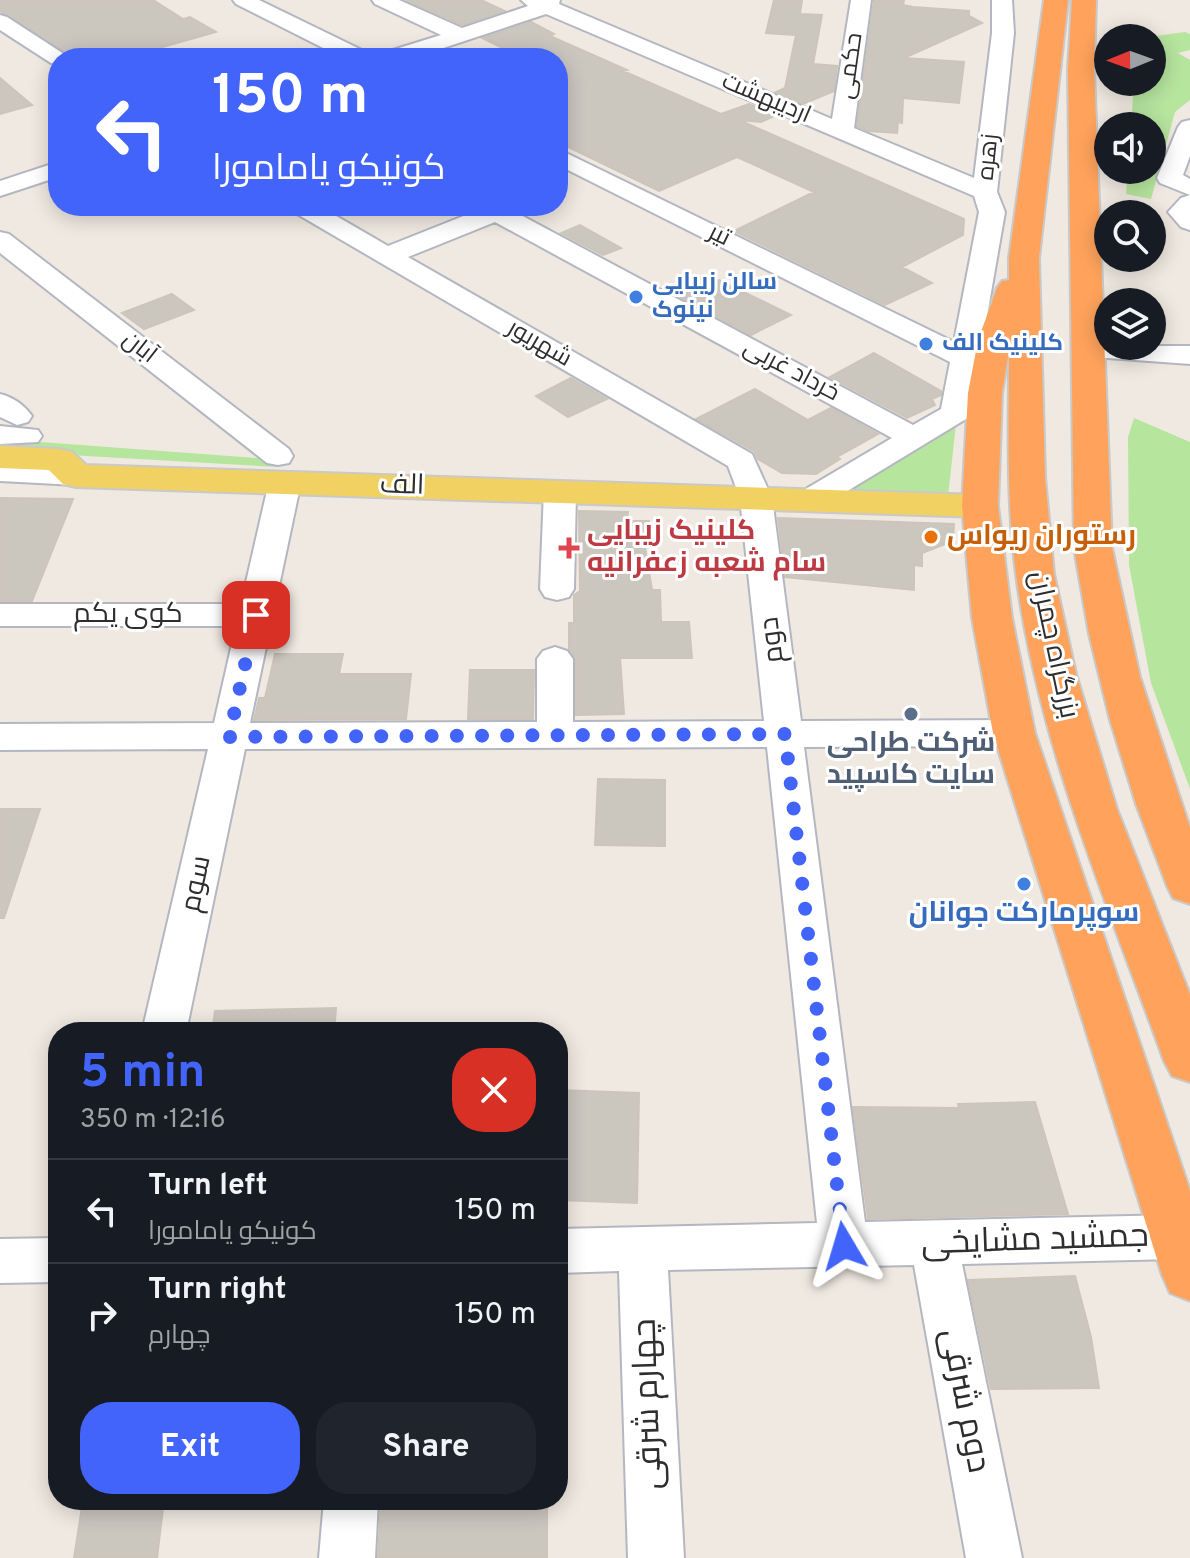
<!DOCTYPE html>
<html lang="en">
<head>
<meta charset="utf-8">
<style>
  :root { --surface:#171b24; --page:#20242c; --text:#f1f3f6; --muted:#9ea1a6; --line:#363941; --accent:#4264fb }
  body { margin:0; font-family:Overpass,Cairo,sans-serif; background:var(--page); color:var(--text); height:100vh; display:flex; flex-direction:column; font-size:30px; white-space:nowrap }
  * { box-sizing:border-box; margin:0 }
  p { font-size:26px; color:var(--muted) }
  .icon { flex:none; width:44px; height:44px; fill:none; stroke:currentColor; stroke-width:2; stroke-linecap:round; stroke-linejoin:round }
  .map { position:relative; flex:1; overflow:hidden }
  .drawer { position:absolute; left:48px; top:1022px; width:520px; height:488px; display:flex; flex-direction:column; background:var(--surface); border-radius:32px; box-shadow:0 4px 20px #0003 }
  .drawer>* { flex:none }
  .hud { position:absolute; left:48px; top:48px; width:520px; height:168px; border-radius:32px; box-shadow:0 4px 20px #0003; background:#4264fb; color:#fff; overflow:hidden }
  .needle { width:52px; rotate:269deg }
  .buttons { position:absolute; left:1094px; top:24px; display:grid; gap:16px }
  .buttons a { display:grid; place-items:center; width:72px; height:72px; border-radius:50%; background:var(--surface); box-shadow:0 4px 20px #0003; font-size:40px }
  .pin { position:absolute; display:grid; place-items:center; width:68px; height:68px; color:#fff; margin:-34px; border-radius:16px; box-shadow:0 4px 12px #0006 }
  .me { position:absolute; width:88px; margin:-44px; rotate:353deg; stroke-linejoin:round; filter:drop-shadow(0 0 6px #0008) }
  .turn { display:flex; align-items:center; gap:28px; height:168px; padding:0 32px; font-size:36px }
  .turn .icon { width:104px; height:104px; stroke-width:2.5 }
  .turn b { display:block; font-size:56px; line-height:68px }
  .round { display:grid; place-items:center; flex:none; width:84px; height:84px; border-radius:32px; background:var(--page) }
  .overview { display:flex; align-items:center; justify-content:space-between; height:136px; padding:0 32px }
  h1 { font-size:48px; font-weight:700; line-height:60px; color:var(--accent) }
  .action { display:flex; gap:16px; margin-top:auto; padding:16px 32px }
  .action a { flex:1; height:92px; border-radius:32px; background:var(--accent); color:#fff; font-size:32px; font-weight:700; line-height:92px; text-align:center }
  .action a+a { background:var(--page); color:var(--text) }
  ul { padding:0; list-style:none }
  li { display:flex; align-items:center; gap:24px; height:104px; padding:0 32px; border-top:2px solid var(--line) }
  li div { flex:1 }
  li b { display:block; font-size:30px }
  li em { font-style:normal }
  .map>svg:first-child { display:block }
  .green { fill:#b6e59e }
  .building { fill:#cbc7bf; stroke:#cbc5ba; stroke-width:2 }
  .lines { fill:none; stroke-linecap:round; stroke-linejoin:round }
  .minor-casing { stroke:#b4b7c1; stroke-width:4 }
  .major-casing { stroke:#c9c9c9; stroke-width:4 }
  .highway-casing { stroke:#c9c9c9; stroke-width:4 }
  .minor { fill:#fff; fill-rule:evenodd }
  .major { fill:#f2d163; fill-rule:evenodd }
  .highway { fill:#ffa35c; fill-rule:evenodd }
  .route { stroke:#4264fb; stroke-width:14; stroke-dasharray:0 25.2 }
  .shop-dot { fill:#3f7fe0; stroke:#fff; stroke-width:3 }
  .food-dot { fill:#e8710a; stroke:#fff; stroke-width:3 }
  .health-dot { fill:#e0444e; stroke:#fff; stroke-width:3 }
  .service-dot { fill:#5c6f8a; stroke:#fff; stroke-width:3 }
  .labels { text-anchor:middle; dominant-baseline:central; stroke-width:6; stroke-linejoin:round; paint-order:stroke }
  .far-street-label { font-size:24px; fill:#2e2e2e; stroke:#fff }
  .far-shop-label { font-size:24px; font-weight:bold; fill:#366cbe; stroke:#fff; text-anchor:start }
  .street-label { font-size:28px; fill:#2e2e2e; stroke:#fff }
  .health-label { font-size:28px; font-weight:bold; fill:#be3a42; stroke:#fff; text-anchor:start }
  .food-label { font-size:28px; font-weight:bold; fill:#c56008; stroke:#fff; text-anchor:start }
  .service-label { font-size:28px; font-weight:bold; fill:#4e5e75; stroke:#fff }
  .shop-label { font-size:28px; font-weight:bold; fill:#366cbe; stroke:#fff }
  .near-street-label { font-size:34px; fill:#2e2e2e; stroke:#fff }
</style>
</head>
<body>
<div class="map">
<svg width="1190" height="1558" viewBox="0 0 1190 1558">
  <rect width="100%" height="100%" fill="#efe9e1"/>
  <path class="green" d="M1185,32L1190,34V50L1178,53L1190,60V100L1175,112L1151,199L1126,194L1128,170H1152V126H1131L1134,82H1152V38H1141Z
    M1134,418L1190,442V789L1151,683L1129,565L1128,437Z
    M956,424L948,496H835Z
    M0,439L271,459L277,467L0,451Z"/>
  <path class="building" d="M0,0H153L183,19L190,17L216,32L152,50L165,58H73L0,11Z
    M406,0H481L505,11L462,25Z
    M774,0H802L800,14L822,15L813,64L837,66L834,91L803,104L776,92L785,88L796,35L766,33Z
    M874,0H904L903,5L913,7L969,11V16L982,23L904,58L964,62L959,103L903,98L902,123L898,122L897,133L869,131L857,126Z
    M531,22L554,34L550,36L627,70L623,71L721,114L749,104L776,115L761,122L739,120L964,219L963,235L902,267L932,283L885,305L734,231L814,192L737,157L659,191L558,142V58H516L505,53L509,51L482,38Z
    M0,78L32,105L0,114Z
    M580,225L621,248L603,255L561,233Z
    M700,277L712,283L719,280L791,315L751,335L671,292Z
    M172,294L194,310L144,329L122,313Z
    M874,353L941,391V395L932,399L935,405L907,418L830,377Z
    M571,378L607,399L568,417L536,396Z
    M755,389L808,420L831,408L878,434L837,457L840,459L816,474L782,473L758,459L754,451L696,419Z
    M0,498L73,499L32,601H0Z
    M579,511L628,512L627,521H649V542H644L652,590H660L661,622H689L692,658H620L624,714L576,715V659L569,649V623H574V595L580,591Z
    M778,518L954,524L953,541L922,553V566L914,565V590L785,577Z
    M275,654H343L339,674H411L406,719L254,720L259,698H265Z
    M470,670H534L533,719H468Z
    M598,779L665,780V846L595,845Z
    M0,809H40L4,918H0Z
    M336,1008L334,1032H212L215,1011Z
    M558,1090L639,1093L637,1203L558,1200Z
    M1035,1102L1068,1214L868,1219L853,1107L959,1108L958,1104Z
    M1075,1276L1091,1337L1099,1388L991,1389L968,1280Z
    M83,1500H164L157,1558H74Z
    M381,1500H547V1558H378Z"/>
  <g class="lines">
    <g class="minor-casing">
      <path id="minor" d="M233,0H259L368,53L371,58H343L236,4Z
        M372,0H399L462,28L528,6L521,0H560L559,4L832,119L851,0H871L854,128L974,178L992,33V0H1012L1014,33L997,192L1005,212L970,413L966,419L821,507L810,510L799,507L794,500L799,493L892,438L495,222L408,257L752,454L772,498L801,721L1014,720L1027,724L1032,733L1027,742L1014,746L804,747L865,1222L1176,1215L1190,1221V1253L1176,1259L962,1264L1022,1558H966L914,1265L668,1270L684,1558H628L619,1271L558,1273V1229L817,1223L767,747L245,749L186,1032H142L208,749L0,750V724L214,723L236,626H0V604H241L269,482L274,475L285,473L296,475L301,482L250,723L537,722V659L543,651L555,647L567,651L573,659V722L764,721L740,498L728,466L292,211L288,206H319L388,246L476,211L472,206H525L517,213L913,425L941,409L950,362L558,165V149L954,342L979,212L974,196L546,14L413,58H380L383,53L441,35L375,4Z
        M0,15L7,17L70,58H58V64L51,63L0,30Z
        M1190,120V156L1183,175L1190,179V230L1181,227L1168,212L1181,198L1190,195L1160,183L1157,178L1178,127L1182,122Z
        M58,162V177L0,196V181Z
        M0,232L9,234L289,449L293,456L289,463L278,465L267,463L0,253Z
        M1090,341L1108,342V346H1190V364L1080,356L1076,350L1080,344Z
        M0,394C13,397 24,405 32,416L28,422L17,425L0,417Z
        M0,426L38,430L42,436L38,442L0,444Z
        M0,463L76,467L87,469L92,476L87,483L76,485L0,481Z
        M560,482L571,484L576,491L574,589L569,597L557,600L545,597L540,589L544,491L549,484Z
        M58,1238V1282L0,1283V1239Z
        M324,1500H378L375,1558H319Z"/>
    </g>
    <g class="major-casing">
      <path id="major" d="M0,446L59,449L72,452L86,465L980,495L993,498L998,506L993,514L980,517L76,487L63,484L49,470L0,468Z"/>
    </g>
    <g class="highway-casing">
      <path id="highway" d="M1044,0H1068L1039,258L1045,477L1054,574L1076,674L1117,809L1190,995V1082L1172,1076L1164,1061C1107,903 1038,743 1016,574C1006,500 1009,424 1009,350L1002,393L998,506L1012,618L1035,733L1190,1191V1301L1170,1293L1162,1275L993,733L972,618L962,506L968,393L978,340L997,288L1002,281L1009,280V258Z
        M1072,0H1096L1094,69L1112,548L1140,677L1190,828V904L1173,898L1167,886L1136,804L1110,720L1089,634L1074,548L1068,69Z"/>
    </g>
    <use href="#minor" class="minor"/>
    <use href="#major" class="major"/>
    <use href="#highway" class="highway"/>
  </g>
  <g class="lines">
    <path class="route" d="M256,615L229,737L785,734L844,1246"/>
  </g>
  <g class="shop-dot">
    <circle cx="636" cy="297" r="8"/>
    <circle cx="926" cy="344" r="8"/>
    <circle cx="1024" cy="884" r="8"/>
  </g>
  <circle class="food-dot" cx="931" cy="537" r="8"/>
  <path class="health-dot" d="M565 536h8v8h8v8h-8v8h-8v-8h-8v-8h8z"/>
  <circle class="service-dot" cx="911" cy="714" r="8"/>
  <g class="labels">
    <g class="far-street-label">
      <text transform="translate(851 66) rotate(-82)">حکمی</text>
      <text transform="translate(766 99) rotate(23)">اردیبهشت</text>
      <text transform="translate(989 157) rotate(-84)">زهره</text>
      <text transform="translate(719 236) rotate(26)">تیر</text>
      <text transform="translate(539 344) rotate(30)">شهریور</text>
      <text transform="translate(139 348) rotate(38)">آبان</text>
      <text transform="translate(791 371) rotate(28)">خرداد غربی</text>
    </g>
    <g class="far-shop-label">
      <text x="652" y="283">سالن زیبایی<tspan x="652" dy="28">نینوک</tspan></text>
      <text x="942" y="344">کلینیک الف</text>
    </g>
    <g class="street-label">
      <text transform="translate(402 486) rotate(2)">الف</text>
      <text x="128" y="615">کوی یکم</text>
      <text transform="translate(773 640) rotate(-97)">دوم</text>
      <text transform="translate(1053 645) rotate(78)">بزرگراه چمران</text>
      <text transform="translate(197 884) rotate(-78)">سوم</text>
    </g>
    <g class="health-label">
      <text x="587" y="532">کلینیک زیبایی<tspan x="587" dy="32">سام شعبه زعفرانیه</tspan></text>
    </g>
    <g class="food-label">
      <text x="947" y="537">رستوران ریواس</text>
    </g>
    <g class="service-label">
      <text x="911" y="744">شرکت طراحی<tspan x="911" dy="32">سایت کاسپید</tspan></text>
    </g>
    <g class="shop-label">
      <text x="1024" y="914">سوپرمارکت جوانان</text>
    </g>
    <g class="near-street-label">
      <text transform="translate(1035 1241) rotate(-2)">جمشید مشایخی</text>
      <text transform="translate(964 1401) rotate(79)">دوم شرقی</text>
      <text transform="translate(649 1404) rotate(-92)">چهارم شرقی</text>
    </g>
  </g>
</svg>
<div class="buttons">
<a><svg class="needle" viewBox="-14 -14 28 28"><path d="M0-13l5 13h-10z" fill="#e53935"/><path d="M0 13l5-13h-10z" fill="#9ea1a6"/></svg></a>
<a><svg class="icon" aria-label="sound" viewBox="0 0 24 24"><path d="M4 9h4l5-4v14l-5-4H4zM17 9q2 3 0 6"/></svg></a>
<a><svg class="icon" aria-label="search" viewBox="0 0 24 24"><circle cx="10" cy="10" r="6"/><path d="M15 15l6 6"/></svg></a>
<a><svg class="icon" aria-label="layers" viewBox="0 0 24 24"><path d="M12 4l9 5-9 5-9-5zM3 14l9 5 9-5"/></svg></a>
</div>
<div class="pin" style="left:256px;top:615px;background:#d93025"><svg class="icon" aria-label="arrive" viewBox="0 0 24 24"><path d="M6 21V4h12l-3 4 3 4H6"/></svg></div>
<svg class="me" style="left:844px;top:1246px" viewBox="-20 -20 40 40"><path d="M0-17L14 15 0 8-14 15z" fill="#4264fb" stroke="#fff" stroke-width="4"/></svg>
<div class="hud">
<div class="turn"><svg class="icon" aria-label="left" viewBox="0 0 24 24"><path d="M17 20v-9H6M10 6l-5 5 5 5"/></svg><div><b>150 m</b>کونیکو یامامورا</div></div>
</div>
<section class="drawer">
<div class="overview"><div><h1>5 min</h1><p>350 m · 12:16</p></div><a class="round" style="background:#d93025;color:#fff"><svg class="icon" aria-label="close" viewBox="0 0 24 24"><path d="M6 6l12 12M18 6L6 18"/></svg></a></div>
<ul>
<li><svg class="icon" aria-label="left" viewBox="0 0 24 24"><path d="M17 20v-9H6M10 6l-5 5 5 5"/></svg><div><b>Turn left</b><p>کونیکو یامامورا</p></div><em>150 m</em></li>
<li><svg class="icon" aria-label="right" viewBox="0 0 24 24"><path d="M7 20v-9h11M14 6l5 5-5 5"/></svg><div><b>Turn right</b><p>چهارم</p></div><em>150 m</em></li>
</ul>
<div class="action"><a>Exit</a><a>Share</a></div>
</section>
</div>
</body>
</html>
